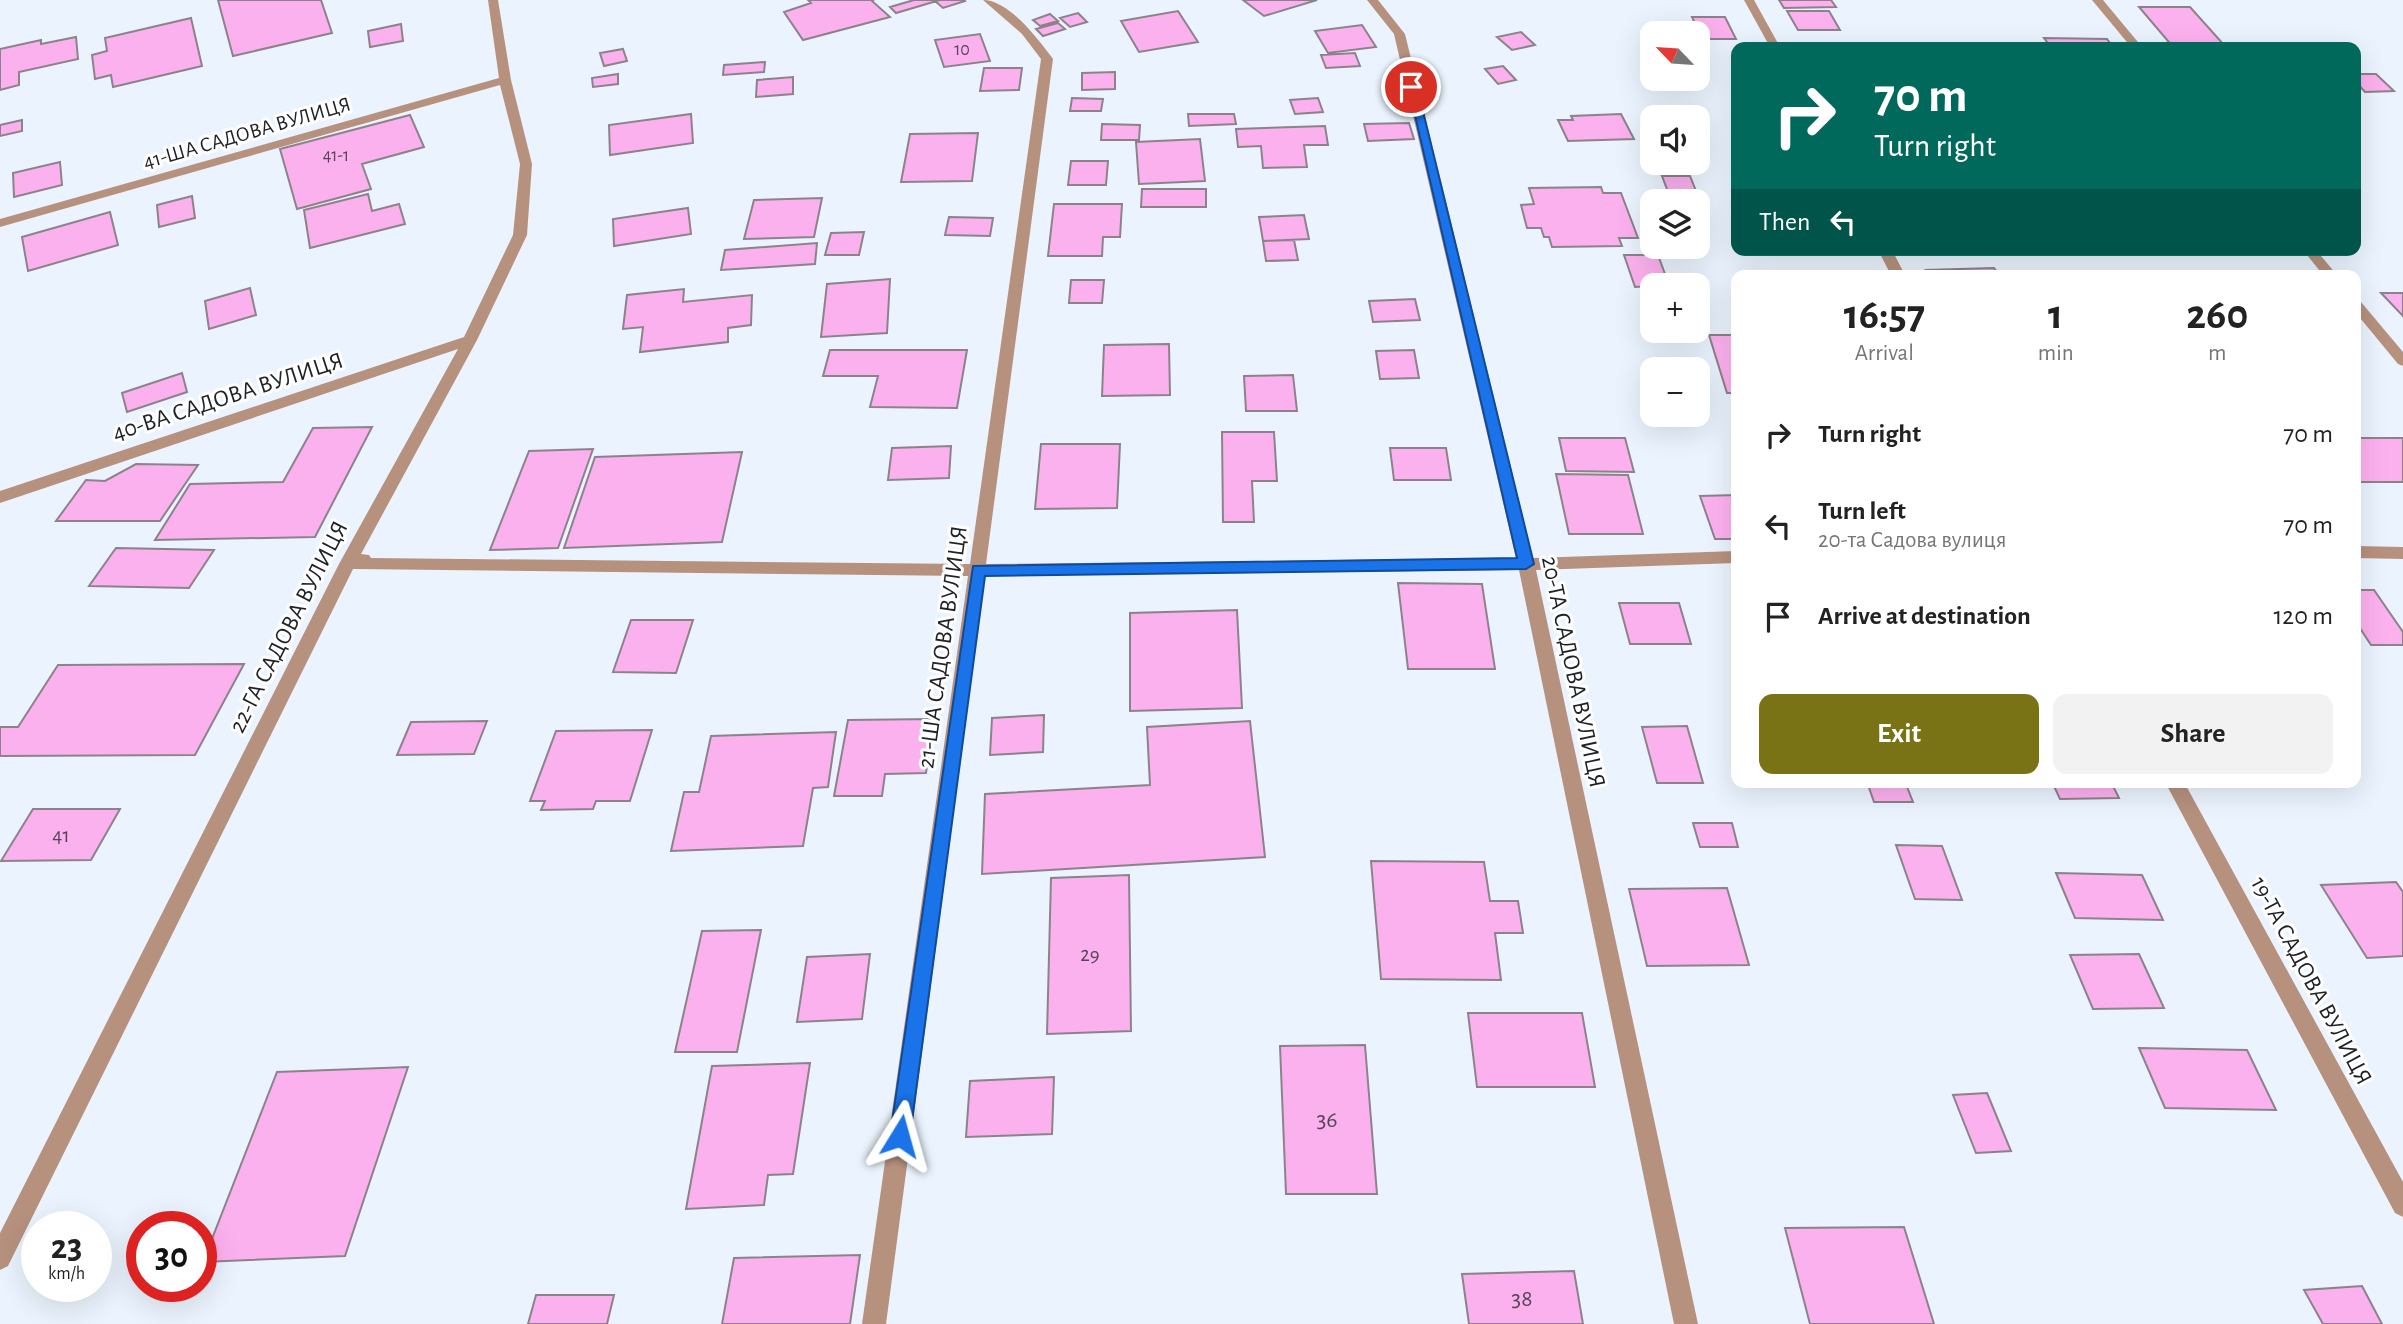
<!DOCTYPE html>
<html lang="en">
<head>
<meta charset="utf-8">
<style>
  :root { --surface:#fff; --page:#f2f2f2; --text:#222; --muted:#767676; --accent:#7a7316 }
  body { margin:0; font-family:"Alegreya Sans",sans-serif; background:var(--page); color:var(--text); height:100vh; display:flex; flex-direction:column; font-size:26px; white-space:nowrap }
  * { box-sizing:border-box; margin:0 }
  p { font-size:23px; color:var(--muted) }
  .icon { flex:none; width:38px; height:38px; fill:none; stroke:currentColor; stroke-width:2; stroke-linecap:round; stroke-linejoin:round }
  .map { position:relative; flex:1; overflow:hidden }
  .panel { position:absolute; left:1731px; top:270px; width:630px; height:518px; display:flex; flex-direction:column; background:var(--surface); border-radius:14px; box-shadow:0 7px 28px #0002 }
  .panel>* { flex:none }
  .guide { position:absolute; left:1731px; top:42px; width:630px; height:214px; border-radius:14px; box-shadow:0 7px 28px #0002; background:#00695c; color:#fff; overflow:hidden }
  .needle { width:46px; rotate:295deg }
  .controls { position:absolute; left:1640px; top:21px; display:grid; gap:14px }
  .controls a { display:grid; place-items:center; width:70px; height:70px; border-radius:14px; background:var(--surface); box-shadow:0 7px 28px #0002; font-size:35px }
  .speed { position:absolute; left:21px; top:1211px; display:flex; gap:14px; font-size:35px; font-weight:700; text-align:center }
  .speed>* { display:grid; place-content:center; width:91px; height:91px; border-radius:50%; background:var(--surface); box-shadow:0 7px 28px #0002; line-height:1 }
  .speed small { font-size:18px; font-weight:400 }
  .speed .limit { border:10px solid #d22; background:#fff; color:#111 }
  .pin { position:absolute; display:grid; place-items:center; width:60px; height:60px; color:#fff; margin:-30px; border:4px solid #fff; border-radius:50%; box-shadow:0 2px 7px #0007 }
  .me { position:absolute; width:77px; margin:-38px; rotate:8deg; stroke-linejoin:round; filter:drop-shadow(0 0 5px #0008) }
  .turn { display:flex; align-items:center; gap:24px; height:147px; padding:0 28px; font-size:32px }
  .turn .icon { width:91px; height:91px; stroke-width:2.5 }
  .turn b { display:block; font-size:49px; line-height:60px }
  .then { display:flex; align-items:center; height:66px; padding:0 28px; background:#0003; gap:14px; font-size:26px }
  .eta { display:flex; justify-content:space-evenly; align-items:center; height:119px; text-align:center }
  .eta b { font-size:42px; font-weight:700; line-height:49px }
  .action { display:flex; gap:14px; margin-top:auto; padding:14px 28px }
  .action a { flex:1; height:80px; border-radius:14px; background:var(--accent); color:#fff; font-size:28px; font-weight:700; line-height:80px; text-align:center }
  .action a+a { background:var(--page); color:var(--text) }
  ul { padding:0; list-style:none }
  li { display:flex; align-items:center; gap:21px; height:91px; padding:0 28px }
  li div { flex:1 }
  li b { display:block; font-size:26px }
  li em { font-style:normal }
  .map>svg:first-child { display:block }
  .building { fill:#fcb1ef; stroke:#8c838a; stroke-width:2 }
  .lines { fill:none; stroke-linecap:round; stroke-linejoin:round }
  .minor { fill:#b6917e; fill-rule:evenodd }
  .route { fill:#1a73e8; stroke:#114b97; stroke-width:2 }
  .labels { text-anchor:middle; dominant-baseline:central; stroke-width:6; stroke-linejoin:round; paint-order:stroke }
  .far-number-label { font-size:18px; fill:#564558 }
  .far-street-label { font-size:21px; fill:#1e2125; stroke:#fff }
  .number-label { font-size:21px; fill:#564558 }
  .street-label { font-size:24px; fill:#1e2125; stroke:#fff }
  .near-number-label { font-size:24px; fill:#564558 }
</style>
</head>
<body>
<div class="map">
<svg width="2403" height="1324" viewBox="0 0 2403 1324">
  <rect width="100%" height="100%" fill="#ebf4fe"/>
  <path class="building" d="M218,0H321L332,33L233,56Z
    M808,0H874L872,1L890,17L803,40L784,12L811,3Z
    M914,0H940L896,13L890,7Z
    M940,0H964L965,1L943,8L935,1Z
    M1243,0H1317L1264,16Z
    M1779,0H1831L1836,7L1784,8Z
    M2139,7H2190L2225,46L2173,47Z
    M1178,11L1198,42L1139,52L1121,21Z
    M1787,11H1829L1840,30H1798Z
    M1078,13L1087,22L1070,27L1060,18Z
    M1050,14L1058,21L1040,26L1033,20Z
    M1692,17H1725L1736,39H1702Z
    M191,18L202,66L113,87L111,75L95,79L92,55L107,51L105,38Z
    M1058,23L1065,29L1043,36L1036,29Z
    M401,24L403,41L370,47L368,31Z
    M1362,25L1376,47L1328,53L1315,31Z
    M1521,32L1535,45L1512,50L1497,37Z
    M980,34L990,61L944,67L935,40Z
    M76,37L78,59L19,72V85L0,90V49L41,40V44Z
    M2044,38L2107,39L2113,47H2051Z
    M623,49L627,61L604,66L600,53Z
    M1355,53L1360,66L1326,68L1321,55Z
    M765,62L764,72L723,75L724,65Z
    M1503,66L1516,80L1498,84L1485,69Z
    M984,68H1022L1019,90L980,91Z
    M1115,72V89L1082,90V73Z
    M618,74V84L593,87L592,78Z
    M2356,74H2376L2394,91L2365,92L2356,82Z
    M793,77V94L756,97L757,80Z
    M1072,98L1103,99L1101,111H1070Z
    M1318,98L1323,112L1295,114L1290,100Z
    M691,114L693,143L610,155L609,125Z
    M1188,114H1234L1236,124L1189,126Z
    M1621,114L1634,139L1568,141L1558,120H1573L1571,116Z
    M410,115L424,147L362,164L371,189L297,209L280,149Z
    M22,120V131L0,136V125Z
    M1409,123L1414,139L1368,141L1364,124Z
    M1102,124L1140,125L1139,140H1101Z
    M1325,126L1328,145H1304L1307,167L1263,168L1261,146L1238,147L1236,129Z
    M978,133L972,181L901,182L910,134Z
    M1200,139L1205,181L1139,184L1136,142Z
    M1071,161H1108L1106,185H1068Z
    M60,162L62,185L14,197L13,173Z
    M1662,176H1690L1698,196L1670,197Z
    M1601,187L1603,193H1621L1638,238H1619L1622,246L1552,247L1549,237H1544L1541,228H1527L1521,205L1534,204L1529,188Z
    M1142,189H1206V207H1141Z
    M368,194L372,211L399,204L405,224L310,248L304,210Z
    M192,196L195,218L159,227L157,205Z
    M822,198L814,237L744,239L754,200Z
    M1054,204H1122L1120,237H1103L1102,256H1048Z
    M688,208L691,234L614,246L613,219Z
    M110,212L118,245L28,271L22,237Z
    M1304,215L1309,239L1263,241L1259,217Z
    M949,217L993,218L990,236L945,235Z
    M864,232L859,255H825L831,233Z
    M1294,240L1298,260L1266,261L1263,241Z
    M817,243L815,264L721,270L725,250Z
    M2177,250H2259L2262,254L2180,255Z
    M1624,255H1658L1669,285L1635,287Z
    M1994,268L1999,275H1929L1926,270Z
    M890,279L887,333L821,337L827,284Z
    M1071,280H1104L1102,303H1069Z
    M250,288L256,315L209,329L205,301Z
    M684,289L683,302L752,295L751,325L728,328V342L640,352L643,327L623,329L627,295Z
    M2381,293H2403V316Z
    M1415,299L1420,320L1373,322L1369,301Z
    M1709,335H1736V393H1727Z
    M1169,344L1170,395L1102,396L1104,345Z
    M830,350H967L957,408L870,407L878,376H823Z
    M1414,350L1419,378L1380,379L1376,351Z
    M182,373L187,392L127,412L122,393Z
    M1293,375L1297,411H1246L1244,376Z
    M372,427L315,537L155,540L190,484L283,482L313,428Z
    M1222,432H1274L1277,481H1252L1254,522H1223Z
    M1559,438H1625L1634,472L1566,471Z
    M2356,438H2403V482H2356Z
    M1041,444H1120L1117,508L1035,509Z
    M951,446L949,478L888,480L892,448Z
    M1390,448H1446L1451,480H1394Z
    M593,449L558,548L490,550L529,451Z
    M742,452L722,542L564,548L595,457Z
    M136,464L198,465L160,521H56L86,480L105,481Z
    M1556,474L1628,475L1643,534H1569Z
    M1736,495V539H1715L1700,496Z
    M116,548L214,550L189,588L89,586Z
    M1398,583L1482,584L1495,669H1408Z
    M2356,590H2374L2403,632V645H2371L2356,622Z
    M1619,603H1679L1691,644H1630Z
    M1237,610L1242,708L1130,711V613Z
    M631,620H693L676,673L613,672Z
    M244,664L195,755L0,756V727H18L58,665Z
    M1044,715L1043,752L990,755L992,718Z
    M933,719L926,773L885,774L882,796H834L848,720Z
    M487,721L474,754L397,755L411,722Z
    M1250,721L1265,857L982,874L985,794L1150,785L1147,727Z
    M1687,726L1703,783H1657L1642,727Z
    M652,730L630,801H596L593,809L541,810L545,801H530L556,731Z
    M836,732L828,787L813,788L803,846L671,851L684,792H699L711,736Z
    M1867,782H1905L1913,802H1874Z
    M2052,782H2111L2119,798L2060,799Z
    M33,809H120L91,860L1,861Z
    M1693,823H1732L1738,847H1700Z
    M1896,845L1942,846L1962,900L1915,899Z
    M1371,861L1484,862L1490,901H1518L1523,933H1495L1501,980L1381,979Z
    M2056,873L2142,875L2163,920L2075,918Z
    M1129,875L1131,1031L1047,1034L1051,878Z
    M2396,882L2403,892V956L2367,958L2321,885Z
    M1727,888L1749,965L1647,966L1629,889Z
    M761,930L737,1052H675L702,931Z
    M870,954L862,1019L797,1022L807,957Z
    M2139,954L2164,1008L2093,1009L2070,955Z
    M1468,1013H1582L1595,1087H1477Z
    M1365,1045L1377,1194H1286L1280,1046Z
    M2139,1048L2247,1050L2276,1110L2165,1108Z
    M810,1063L793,1174L768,1175L764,1205L686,1209L712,1066Z
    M408,1067L345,1256L203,1262L277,1072Z
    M1054,1077L1052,1134L966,1137L970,1081Z
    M1987,1093L2011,1151L1976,1153L1953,1095Z
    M1904,1227L1934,1324H1810L1785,1228Z
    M860,1255L850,1324H722L734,1258Z
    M1574,1271L1583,1324H1469L1462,1274Z
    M2362,1286L2382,1324H2323L2304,1290Z
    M536,1295H614L607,1324H528Z"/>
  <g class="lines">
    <path class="minor" d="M488,0H498L511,80L532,164L527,235L477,340L361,554L369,555L371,558L970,564L1041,59L1022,34L983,0C1009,0 1038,39 1053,59L986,564L1516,558L1394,34L1367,0H1378L1405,34L1533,558L1736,551V563L1536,570L1698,1324H1674L1519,570L985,576L886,1324H862L968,576L353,569L8,1266L0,1270V1233L339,564L458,349L0,503V491L464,337L513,235L520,164L500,85L0,227V219L499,78Z
      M1744,0H1754L1780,47H1770Z
      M2092,0H2103L2142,47H2131Z
      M1878,250H1892L1905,275H1891Z
      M2303,250H2316L2337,275H2323Z
      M2356,301L2361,302L2403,352V366L2398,364L2356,313Z
      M2356,546L2403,547V559L2356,558Z
      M2165,782H2184L2403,1182V1217L2395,1213Z"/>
  </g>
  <path class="route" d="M1408,85L1417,87L1534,564L1526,569L985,576L910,1136L907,1143L900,1146L893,1143L890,1136L973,566L1517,558Z"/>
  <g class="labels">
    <g class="far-number-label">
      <text x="962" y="50">10</text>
      <text x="336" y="156">41-1</text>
    </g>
    <g class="far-street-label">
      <text transform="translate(247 133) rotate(-16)">41-ША САДОВА ВУЛИЦЯ</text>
    </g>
    <g class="number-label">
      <text x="61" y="835">41</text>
      <text x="1090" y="954">29</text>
    </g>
    <g class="street-label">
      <text transform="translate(228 397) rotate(-18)">40-ВА САДОВА ВУЛИЦЯ</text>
      <text transform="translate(289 627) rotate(-63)">22-ГА САДОВА ВУЛИЦЯ</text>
      <text transform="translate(943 647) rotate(-82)">21-ША САДОВА ВУЛИЦЯ</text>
      <text transform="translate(1573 672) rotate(78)">20-ТА САДОВА ВУЛИЦЯ</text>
      <text transform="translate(2311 981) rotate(62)">19-ТА САДОВА ВУЛИЦЯ</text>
    </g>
    <g class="near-number-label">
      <text x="1327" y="1120">36</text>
      <text x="1522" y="1299">38</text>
    </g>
  </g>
</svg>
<div class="controls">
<a><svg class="needle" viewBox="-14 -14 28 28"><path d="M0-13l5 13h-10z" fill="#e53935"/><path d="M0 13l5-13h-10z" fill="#767676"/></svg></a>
<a><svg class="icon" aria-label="sound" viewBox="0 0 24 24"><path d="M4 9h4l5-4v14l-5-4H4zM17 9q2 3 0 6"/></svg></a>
<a><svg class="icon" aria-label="layers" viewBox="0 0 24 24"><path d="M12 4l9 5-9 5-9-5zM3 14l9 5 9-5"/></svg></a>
<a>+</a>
<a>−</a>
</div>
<div class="speed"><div>23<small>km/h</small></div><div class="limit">30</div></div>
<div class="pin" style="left:1411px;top:87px;background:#d93025"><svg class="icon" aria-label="arrive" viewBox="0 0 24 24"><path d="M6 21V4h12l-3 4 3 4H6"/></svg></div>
<svg class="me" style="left:900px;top:1136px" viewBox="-20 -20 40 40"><path d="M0-17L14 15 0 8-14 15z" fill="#1a73e8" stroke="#fff" stroke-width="4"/></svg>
<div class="guide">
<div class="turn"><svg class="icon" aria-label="right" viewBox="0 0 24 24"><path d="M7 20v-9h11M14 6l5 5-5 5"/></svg><div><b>70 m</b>Turn right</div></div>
<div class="then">Then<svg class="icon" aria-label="left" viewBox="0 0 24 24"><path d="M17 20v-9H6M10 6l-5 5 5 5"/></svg></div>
</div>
<section class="panel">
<div class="eta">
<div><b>16:57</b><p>Arrival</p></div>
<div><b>1</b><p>min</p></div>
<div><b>260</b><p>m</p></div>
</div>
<ul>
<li><svg class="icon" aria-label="right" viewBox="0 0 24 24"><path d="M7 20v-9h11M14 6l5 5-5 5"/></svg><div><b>Turn right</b></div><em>70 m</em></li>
<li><svg class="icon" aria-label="left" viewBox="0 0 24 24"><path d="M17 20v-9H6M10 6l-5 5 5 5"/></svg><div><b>Turn left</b><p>20-та Садова вулиця</p></div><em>70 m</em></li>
<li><svg class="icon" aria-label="arrive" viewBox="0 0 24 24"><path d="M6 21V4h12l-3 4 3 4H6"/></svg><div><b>Arrive at destination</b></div><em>120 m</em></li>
</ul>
<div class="action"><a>Exit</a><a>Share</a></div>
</section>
</div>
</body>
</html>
